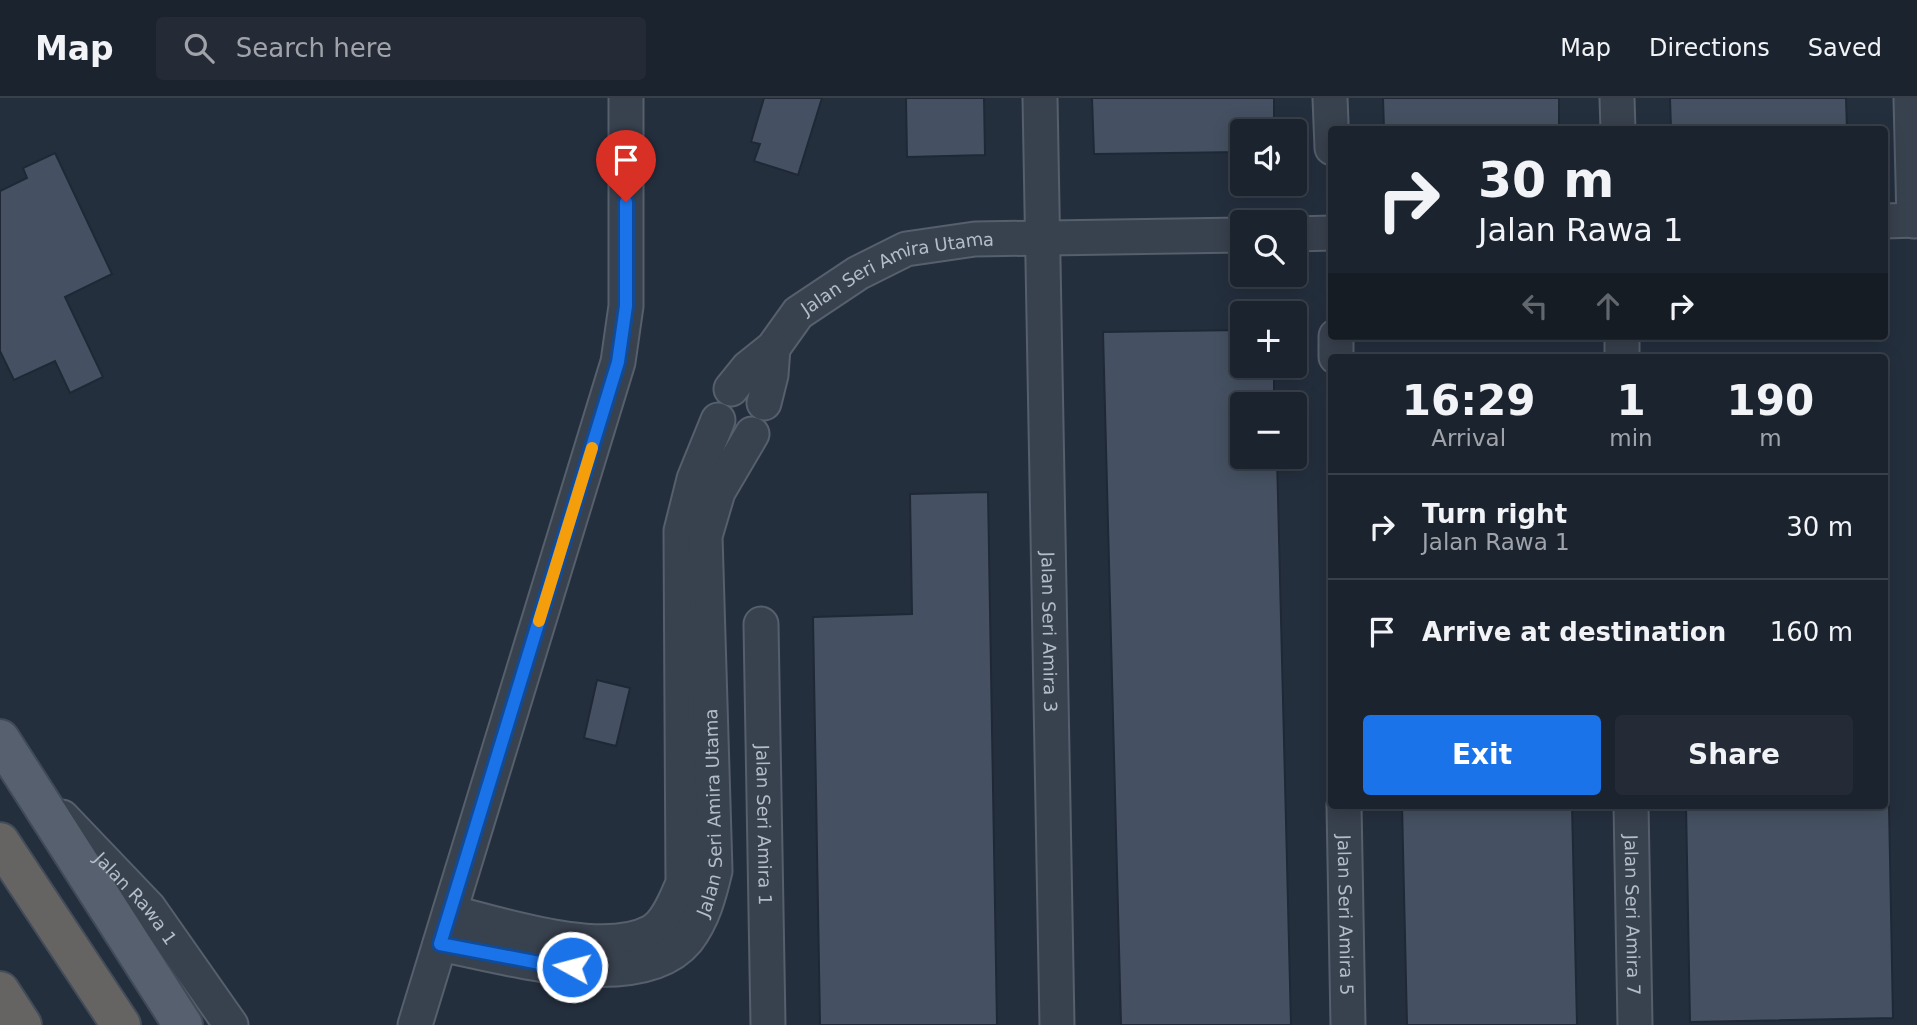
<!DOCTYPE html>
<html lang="en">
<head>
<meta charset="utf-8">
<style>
  :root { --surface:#1b232e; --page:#242b36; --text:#f1f3f6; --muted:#a0a4aa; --line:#39404a; --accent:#1a73e8 }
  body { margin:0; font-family:"DejaVu Sans",sans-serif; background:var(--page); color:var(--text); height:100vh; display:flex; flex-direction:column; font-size:26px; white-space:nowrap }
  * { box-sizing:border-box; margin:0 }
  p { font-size:23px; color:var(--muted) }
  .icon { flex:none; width:38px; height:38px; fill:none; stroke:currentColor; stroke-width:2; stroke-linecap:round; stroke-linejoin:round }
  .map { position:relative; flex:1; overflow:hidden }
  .side { position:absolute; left:1328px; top:256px; width:560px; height:455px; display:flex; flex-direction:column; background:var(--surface); border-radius:7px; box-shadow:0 4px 18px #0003,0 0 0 2px var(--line) }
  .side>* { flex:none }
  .banner { position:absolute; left:1328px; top:28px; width:560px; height:214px; border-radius:7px; box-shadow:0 4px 18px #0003,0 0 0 2px var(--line); background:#1b232e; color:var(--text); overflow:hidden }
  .controls { position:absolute; left:1230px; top:21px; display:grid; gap:14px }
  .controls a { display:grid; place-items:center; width:77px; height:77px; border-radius:7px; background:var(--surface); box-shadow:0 4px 18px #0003,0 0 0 2px var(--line); font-size:35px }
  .pin { position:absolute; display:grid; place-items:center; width:60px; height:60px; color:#fff; margin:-72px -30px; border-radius:50% 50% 50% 0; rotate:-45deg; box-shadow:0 0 7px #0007 }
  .pin .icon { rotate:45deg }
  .me { position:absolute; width:77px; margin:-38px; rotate:277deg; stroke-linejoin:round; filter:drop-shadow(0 0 5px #0008) }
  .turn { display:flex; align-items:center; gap:24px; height:147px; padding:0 35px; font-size:32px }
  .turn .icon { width:91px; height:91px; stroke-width:2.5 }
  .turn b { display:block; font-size:49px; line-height:60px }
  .lanes { display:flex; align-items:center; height:66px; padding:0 35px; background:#0003; justify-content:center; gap:35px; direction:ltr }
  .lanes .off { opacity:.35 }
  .eta { display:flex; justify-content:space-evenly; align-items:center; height:119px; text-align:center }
  .eta b { font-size:42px; font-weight:600; line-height:49px }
  .cta { display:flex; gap:14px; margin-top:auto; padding:14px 35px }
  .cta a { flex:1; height:80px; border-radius:7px; background:var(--accent); color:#fff; font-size:28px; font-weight:600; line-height:80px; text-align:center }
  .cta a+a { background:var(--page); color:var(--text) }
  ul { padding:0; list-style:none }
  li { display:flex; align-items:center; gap:21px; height:105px; padding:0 35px; border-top:2px solid var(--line) }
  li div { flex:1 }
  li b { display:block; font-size:26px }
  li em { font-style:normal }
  header { display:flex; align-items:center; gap:42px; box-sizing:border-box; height:98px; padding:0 35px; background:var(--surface); border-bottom:2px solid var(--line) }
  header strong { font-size:33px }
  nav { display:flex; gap:38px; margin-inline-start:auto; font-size:24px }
  .search { width:490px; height:63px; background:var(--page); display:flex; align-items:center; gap:18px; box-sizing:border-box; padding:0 24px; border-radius:7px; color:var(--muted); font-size:26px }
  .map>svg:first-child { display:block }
  .building { fill:#455162; stroke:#1f2835; stroke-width:2 }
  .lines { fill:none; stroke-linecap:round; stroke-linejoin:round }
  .minor-casing { stroke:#565f6c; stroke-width:37 }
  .primary-casing { stroke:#414a57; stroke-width:42 }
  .trunk-casing { stroke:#434c59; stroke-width:42 }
  .minor { stroke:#38414e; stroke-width:33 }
  .primary { stroke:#56606e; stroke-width:38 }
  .trunk { stroke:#656462; stroke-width:38 }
  .route-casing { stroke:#114b97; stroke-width:18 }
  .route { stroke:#1a73e8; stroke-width:12 }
  .slow { stroke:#f59e0b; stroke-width:12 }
  .labels { text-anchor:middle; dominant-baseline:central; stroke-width:7; stroke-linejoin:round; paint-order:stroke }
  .street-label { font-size:18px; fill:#b4bcc9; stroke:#1d2633 }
</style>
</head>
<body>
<header>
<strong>Map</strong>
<div class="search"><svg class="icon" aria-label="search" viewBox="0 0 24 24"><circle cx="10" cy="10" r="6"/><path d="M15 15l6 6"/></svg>Search here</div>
<nav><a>Map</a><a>Directions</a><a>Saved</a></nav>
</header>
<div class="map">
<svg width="1917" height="927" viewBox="0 0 1917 927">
  <rect width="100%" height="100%" fill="#242f3e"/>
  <path class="building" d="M764,0H822L798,77L754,63L760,46L751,44Z
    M906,0H984L985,57L907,59Z
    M1092,0H1274V33H1242V54L1094,56Z
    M1383,0H1559V32H1384Z
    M1670,0H1846L1847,32H1671Z
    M55,55L112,176L65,199L103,279L70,295L55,263L14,282L0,253V93L27,80L23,70Z
    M1242,232V268H1274V306H1242V359H1277L1291,927H1121L1103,234Z
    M988,394L997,927H820L813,519L912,516L910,396Z
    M597,582L630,590L616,648L584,640Z
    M1402,707H1572L1577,927H1407Z
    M1686,707H1889L1893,920L1690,924Z"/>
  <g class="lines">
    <g class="minor-casing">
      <g id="minor">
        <path id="s1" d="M1040,0L1057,927"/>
        <path d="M1330,0L1332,50"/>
        <path d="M1617,0L1618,32"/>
        <path d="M1911,0L1914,123"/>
        <path d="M1885,123L1917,122"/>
        <path d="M1295,136L1332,135"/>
        <path d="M1336,238V259"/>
        <path d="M1622,238V259"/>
        <path id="s2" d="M731,291L748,270L773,250L798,215L858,175L906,151L975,141L1242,137"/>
        <path d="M764,305L771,277L773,250"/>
        <path id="s3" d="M761,526L768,927"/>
        <path id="s4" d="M1344,707L1348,927"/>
        <path id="s5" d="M1631,707L1635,927"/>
        <path id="s6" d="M62,719L149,810L231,927"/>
        <path d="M450,814C502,827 602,860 651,834C667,826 676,801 683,785L681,433L694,381L718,322"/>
        <path id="s7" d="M440,846C502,858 640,899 687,842C703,821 709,798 715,773L705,438L718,394L752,336"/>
        <path d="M415,927L618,264L626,208V0"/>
      </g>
    </g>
    <g class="primary-casing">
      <path id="primary" d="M0,641L183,927"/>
    </g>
    <g class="trunk-casing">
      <path id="trunk" d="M0,744L121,927
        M0,893L22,927"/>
    </g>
    <use href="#minor" class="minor"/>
    <use href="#primary" class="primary"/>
    <use href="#trunk" class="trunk"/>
  </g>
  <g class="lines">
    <g class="route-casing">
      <path id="route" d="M572,869L550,867L440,846L618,264L626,208V104"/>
    </g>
    <use href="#route" class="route"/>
    <path class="slow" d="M539,523L592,350"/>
  </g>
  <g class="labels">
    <g class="street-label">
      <text stroke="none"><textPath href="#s2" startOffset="212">Jalan Seri Amira Utama</textPath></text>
      <text stroke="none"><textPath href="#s1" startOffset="534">Jalan Seri Amira 3</textPath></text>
      <text stroke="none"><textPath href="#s7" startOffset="390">Jalan Seri Amira Utama</textPath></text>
      <text stroke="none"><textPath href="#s3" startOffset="201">Jalan Seri Amira 1</textPath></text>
      <text stroke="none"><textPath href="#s6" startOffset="110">Jalan Rawa 1</textPath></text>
      <text stroke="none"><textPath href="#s4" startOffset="110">Jalan Seri Amira 5</textPath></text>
      <text stroke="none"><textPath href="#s5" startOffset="110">Jalan Seri Amira 7</textPath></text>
    </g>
  </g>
</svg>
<div class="controls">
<a><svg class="icon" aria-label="sound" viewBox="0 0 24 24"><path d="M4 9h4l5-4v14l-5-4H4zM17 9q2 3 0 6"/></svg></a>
<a><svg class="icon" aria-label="search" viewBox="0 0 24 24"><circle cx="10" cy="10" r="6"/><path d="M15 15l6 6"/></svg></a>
<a>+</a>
<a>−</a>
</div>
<div class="pin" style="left:626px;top:104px;background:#d93025"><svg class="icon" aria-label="arrive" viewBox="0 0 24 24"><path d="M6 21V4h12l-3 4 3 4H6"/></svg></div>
<svg class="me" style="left:572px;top:869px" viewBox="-20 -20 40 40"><circle r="17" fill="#1a73e8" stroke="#fff" stroke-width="3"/><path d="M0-11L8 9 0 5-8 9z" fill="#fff"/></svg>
<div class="banner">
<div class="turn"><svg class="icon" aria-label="right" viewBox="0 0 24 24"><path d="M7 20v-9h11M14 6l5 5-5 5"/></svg><div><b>30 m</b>Jalan Rawa 1</div></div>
<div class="lanes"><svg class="icon off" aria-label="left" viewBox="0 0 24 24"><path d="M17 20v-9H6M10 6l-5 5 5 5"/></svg><svg class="icon off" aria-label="ahead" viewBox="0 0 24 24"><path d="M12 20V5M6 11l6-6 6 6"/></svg><svg class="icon" aria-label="right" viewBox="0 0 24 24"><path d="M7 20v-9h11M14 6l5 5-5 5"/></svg></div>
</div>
<section class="side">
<div class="eta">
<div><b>16:29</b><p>Arrival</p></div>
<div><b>1</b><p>min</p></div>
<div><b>190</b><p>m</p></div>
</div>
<ul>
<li><svg class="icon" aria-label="right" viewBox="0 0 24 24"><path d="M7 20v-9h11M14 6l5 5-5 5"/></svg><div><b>Turn right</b><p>Jalan Rawa 1</p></div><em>30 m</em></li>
<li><svg class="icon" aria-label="arrive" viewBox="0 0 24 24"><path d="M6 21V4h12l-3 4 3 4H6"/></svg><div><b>Arrive at destination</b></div><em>160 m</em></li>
</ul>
<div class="cta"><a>Exit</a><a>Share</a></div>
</section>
</div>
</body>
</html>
